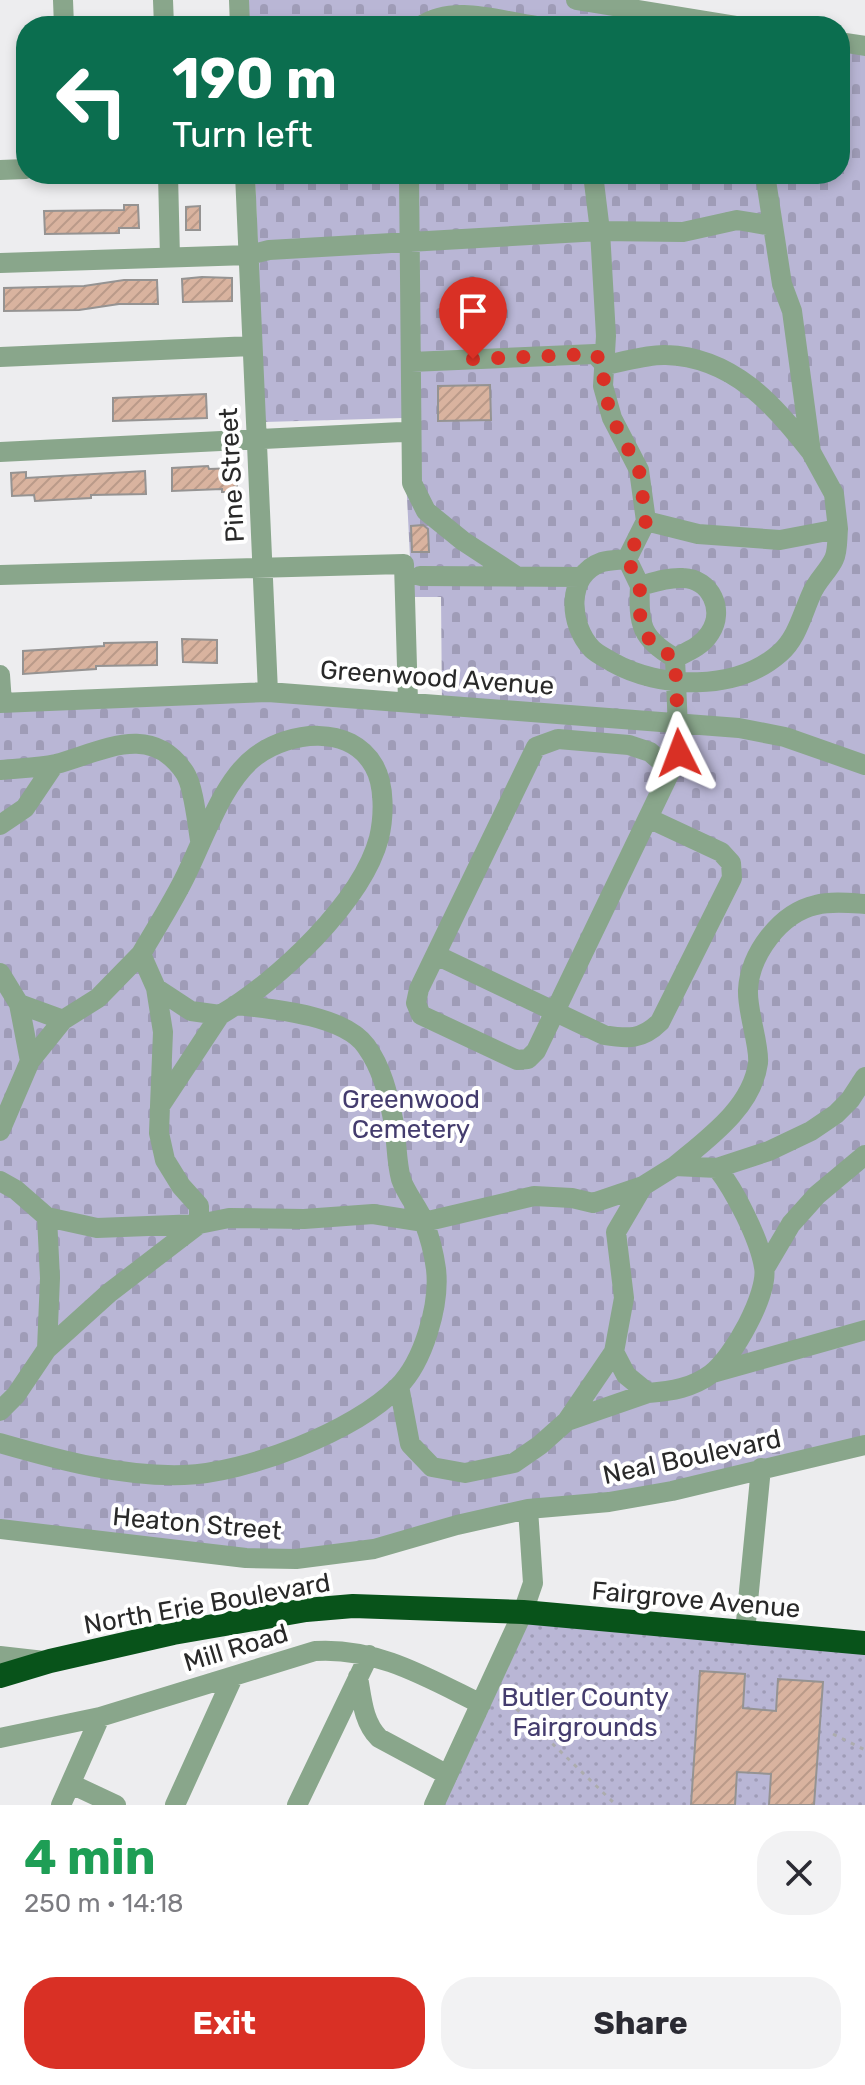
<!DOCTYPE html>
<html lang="en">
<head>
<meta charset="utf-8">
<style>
  :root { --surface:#fff; --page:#f2f2f3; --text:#2b2b33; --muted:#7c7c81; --accent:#d93025 }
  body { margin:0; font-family:Rubik,sans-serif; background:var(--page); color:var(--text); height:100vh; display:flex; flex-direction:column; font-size:30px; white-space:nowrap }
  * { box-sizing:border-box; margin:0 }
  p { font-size:26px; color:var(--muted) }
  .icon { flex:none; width:44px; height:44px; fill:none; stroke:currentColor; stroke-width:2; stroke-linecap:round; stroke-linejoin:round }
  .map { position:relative; height:1805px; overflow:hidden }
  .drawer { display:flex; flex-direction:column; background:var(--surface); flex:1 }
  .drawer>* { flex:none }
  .banner { position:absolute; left:16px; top:16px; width:834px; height:168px; border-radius:32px; box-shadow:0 4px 12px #0003; background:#0b6e4f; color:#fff; overflow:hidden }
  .pin { position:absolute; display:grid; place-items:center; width:68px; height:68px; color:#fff; margin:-82px -34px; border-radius:50% 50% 50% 0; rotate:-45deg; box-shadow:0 0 8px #0007 }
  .pin .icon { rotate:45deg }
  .me { position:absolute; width:88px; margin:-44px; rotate:357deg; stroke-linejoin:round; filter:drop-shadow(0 0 6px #0008) }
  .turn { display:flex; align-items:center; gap:28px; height:168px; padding:0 24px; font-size:36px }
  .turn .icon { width:104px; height:104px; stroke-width:2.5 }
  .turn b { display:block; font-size:56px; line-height:68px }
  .round { display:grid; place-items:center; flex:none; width:84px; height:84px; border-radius:32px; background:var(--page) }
  .headline { display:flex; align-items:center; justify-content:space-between; height:136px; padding:0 24px }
  h1 { font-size:48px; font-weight:700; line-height:60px; color:#1e9e55 }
  .cta { display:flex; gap:16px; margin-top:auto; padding:16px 24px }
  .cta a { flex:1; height:92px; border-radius:32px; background:var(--accent); color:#fff; font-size:32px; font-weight:700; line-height:92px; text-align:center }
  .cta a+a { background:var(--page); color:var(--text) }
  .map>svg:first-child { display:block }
  .cemetery { fill:url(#cemetery-stones) }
  .park { fill:url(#park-dots) }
  .building { fill:url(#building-hatch); stroke:#959392; stroke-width:2 }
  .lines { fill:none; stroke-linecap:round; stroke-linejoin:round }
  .path { stroke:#acacad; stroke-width:3; stroke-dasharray:4 6; stroke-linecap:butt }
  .minor { stroke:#89a68b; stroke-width:20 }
  .highway { stroke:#08531a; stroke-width:24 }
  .route { stroke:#d93025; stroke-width:14; stroke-dasharray:0 25.2 }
  .labels { text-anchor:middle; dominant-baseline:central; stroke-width:8; stroke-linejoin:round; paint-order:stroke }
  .street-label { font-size:26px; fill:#292929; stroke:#fff }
  .park-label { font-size:26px; fill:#443c6e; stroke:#fff }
</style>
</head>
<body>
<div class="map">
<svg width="865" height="1805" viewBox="0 0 865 1805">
  <defs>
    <pattern id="cemetery-stones" width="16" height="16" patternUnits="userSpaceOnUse" patternTransform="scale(2)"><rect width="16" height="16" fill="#b9b6d5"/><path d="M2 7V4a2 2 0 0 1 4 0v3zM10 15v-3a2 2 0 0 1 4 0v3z" fill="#9f9cb7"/></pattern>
    <pattern id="park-dots" width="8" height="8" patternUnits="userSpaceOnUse" patternTransform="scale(2)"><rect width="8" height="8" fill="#b9b6d5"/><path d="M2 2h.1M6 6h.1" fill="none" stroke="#9f9cb7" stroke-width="1.8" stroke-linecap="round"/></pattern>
    <pattern id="building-hatch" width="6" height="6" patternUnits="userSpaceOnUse" patternTransform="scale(2)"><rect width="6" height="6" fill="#d9b39f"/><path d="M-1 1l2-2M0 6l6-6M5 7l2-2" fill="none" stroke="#ba9a89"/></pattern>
  </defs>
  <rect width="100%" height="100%" fill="#ededef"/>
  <path class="cemetery" d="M248,0H568L737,26H249Z
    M840,42L865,46V1445L296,1559L0,1529V703L268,692L442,705L441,597H412L403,418L264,422L255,174H840Z"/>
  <path class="park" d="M523,1612L865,1643V1805H434Z"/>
  <path class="building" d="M124,205H138L139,228H119V233L45,234L44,211L124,210Z
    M200,206V230H186V207Z
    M202,277L232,278V301L183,302L182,279Z
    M124,280H157L158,304H119L79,310L4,311V288L84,286Z
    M490,385L491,420L438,421V386Z
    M206,394L207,418L113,421V398Z
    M208,466L209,469L236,468L237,492H222V489L172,491V468Z
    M145,471L146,494L91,495V498L35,501L34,495L12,496L11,473L26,472V478Z
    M423,525L428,529L429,552H412L411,526Z
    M182,639L217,640V663L183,662Z
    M157,642V665L96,666V669L23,674V651L104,646V643Z
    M700,1671L745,1674L743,1708L776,1711L778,1679L823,1682L814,1805H769L771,1774L737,1772L735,1805H691Z"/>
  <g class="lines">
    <path class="path" d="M502,1695L616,1805
      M833,1734L865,1750"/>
    <path class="minor" d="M63,0L64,26
      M163,0L164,26
      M239,0L240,26
      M576,0L737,26
      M421,26C453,4 500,21 536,26
      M840,42L865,46
      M0,170L26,169
      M168,174L170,258
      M245,174L268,692
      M409,174L412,483L426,511L463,541L518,577
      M593,174L600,231L606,336L603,386L612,418L639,470L646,521
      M765,174L782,284L792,311L811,452L834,494L838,529
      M0,263L249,255L269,250L600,231L683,232L737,220L773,226
      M0,357L252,346
      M411,362L595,354L605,365C624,362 647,354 666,355C732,357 774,404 811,452
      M0,452L402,432
      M627,559L646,521L698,534L780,540L838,529C837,538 838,551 834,559C828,572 816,581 811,595C802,615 797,638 780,653C736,692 660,689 612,662C606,658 597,654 592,649C569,625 565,575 602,562C610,560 619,560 627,559L640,586
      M0,575L404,564L408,701
      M420,576L582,577
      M0,675L2,703
      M0,703L268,692L739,728L785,737L865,765
      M0,770C18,768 38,768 56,764C101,752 151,721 185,773C194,787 197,823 200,840
      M671,770L650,752L629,745L558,739L536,747L419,989L416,1003L421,1015L517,1060L528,1059L536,1051L671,770L679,753L675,658C689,651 702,646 710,633C725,610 711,579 683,578C668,577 654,582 640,586C638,624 641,639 675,658
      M0,825L25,808L54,765
      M141,954C156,928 173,902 186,875C204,839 223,780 256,756C290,731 350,724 374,766C385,785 384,817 379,838C362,902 277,982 220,1015
      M436,955L604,1035C628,1039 642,1040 660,1022L732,878L731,863L721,852L648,818
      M0,973L19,1004
      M63,1020L30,1061L19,1004L63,1020L98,998L141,954L156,988
      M0,1131L30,1061
      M675,1166C707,1139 752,1108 758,1063C760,1046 747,1012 748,990C750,954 780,913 816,905C831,901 850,903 865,904
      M0,1181L16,1190L47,1217L50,1278L47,1349
      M47,1217L97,1228L199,1224V1206L181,1186L165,1160L159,1133L160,1106L220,1015L191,1011L156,988L163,1032L160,1106
      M765,1268L791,1224L817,1195L865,1155
      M614,1352L624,1298L616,1232L643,1186
      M713,1373L865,1330
      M399,1386L410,1444L432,1467L465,1473L514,1463L540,1445L567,1421L614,1352L626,1375L648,1393L567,1421
      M648,1393C672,1391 692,1388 711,1374C733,1358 769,1293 764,1267C759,1238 735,1191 717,1168
      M0,1411L16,1395L47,1349L109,1293L199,1224L229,1218L304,1219L373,1214L424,1222L534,1196L572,1198L593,1203L643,1186L675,1166L717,1168L769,1151L811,1131L836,1114L850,1100L865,1077
      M0,1443C59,1460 122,1477 184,1475C246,1473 354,1432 398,1387C424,1361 440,1304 436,1269C434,1254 429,1235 424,1222C418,1207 406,1194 401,1179C396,1161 397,1138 393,1119C388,1094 382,1068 366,1046C344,1015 273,1009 237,1005
      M0,1529L246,1558L296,1559L374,1549L457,1525L528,1509L609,1502L672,1491L865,1445
      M745,1632L761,1468
      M0,1656L44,1661
      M358,1677C362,1699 363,1722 379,1738L448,1775
      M0,1738L100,1717L315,1651C377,1647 428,1678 481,1704
      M71,1784L116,1805
      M61,1805L100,1717
      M175,1805L233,1677
      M297,1805L369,1655
      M434,1805L523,1612L533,1583L528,1509"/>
    <path class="highway" d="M0,1676L50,1661L173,1633L306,1610L353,1606L523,1612L865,1643"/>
  </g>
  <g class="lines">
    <path class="route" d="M473,359L595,354L605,365L603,386L612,418L639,470L646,521L627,559L640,586L639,610L644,632L655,647L675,658L679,753"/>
  </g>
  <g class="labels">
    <g class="street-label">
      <text transform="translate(232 475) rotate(-93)">Pine Street</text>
      <text transform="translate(437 678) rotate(4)">Greenwood Avenue</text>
      <text transform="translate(692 1457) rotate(-12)">Neal Boulevard</text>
      <text transform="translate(197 1524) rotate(5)">Heaton Street</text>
      <text transform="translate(696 1600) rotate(5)">Fairgrove Avenue</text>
      <text transform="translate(207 1604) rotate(-10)">North Erie Boulevard</text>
      <text transform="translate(236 1648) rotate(-17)">Mill Road</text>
    </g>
    <g class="park-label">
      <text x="411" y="1099">Greenwood<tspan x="411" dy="30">Cemetery</tspan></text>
      <text x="585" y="1697">Butler County<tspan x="585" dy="30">Fairgrounds</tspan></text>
    </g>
  </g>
</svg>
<div class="pin" style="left:473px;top:359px;background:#d93025"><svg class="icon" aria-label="arrive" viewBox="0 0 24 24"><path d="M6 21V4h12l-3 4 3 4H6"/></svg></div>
<svg class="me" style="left:679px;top:753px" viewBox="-20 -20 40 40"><path d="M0-17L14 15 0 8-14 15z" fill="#d93025" stroke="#fff" stroke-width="4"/></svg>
<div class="banner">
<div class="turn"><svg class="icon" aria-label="left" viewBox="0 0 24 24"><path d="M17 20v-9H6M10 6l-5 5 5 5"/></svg><div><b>190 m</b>Turn left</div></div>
</div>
</div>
<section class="drawer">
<div class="headline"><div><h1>4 min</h1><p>250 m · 14:18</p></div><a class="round"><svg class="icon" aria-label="close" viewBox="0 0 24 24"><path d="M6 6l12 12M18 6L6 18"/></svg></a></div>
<div class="cta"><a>Exit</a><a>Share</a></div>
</section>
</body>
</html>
